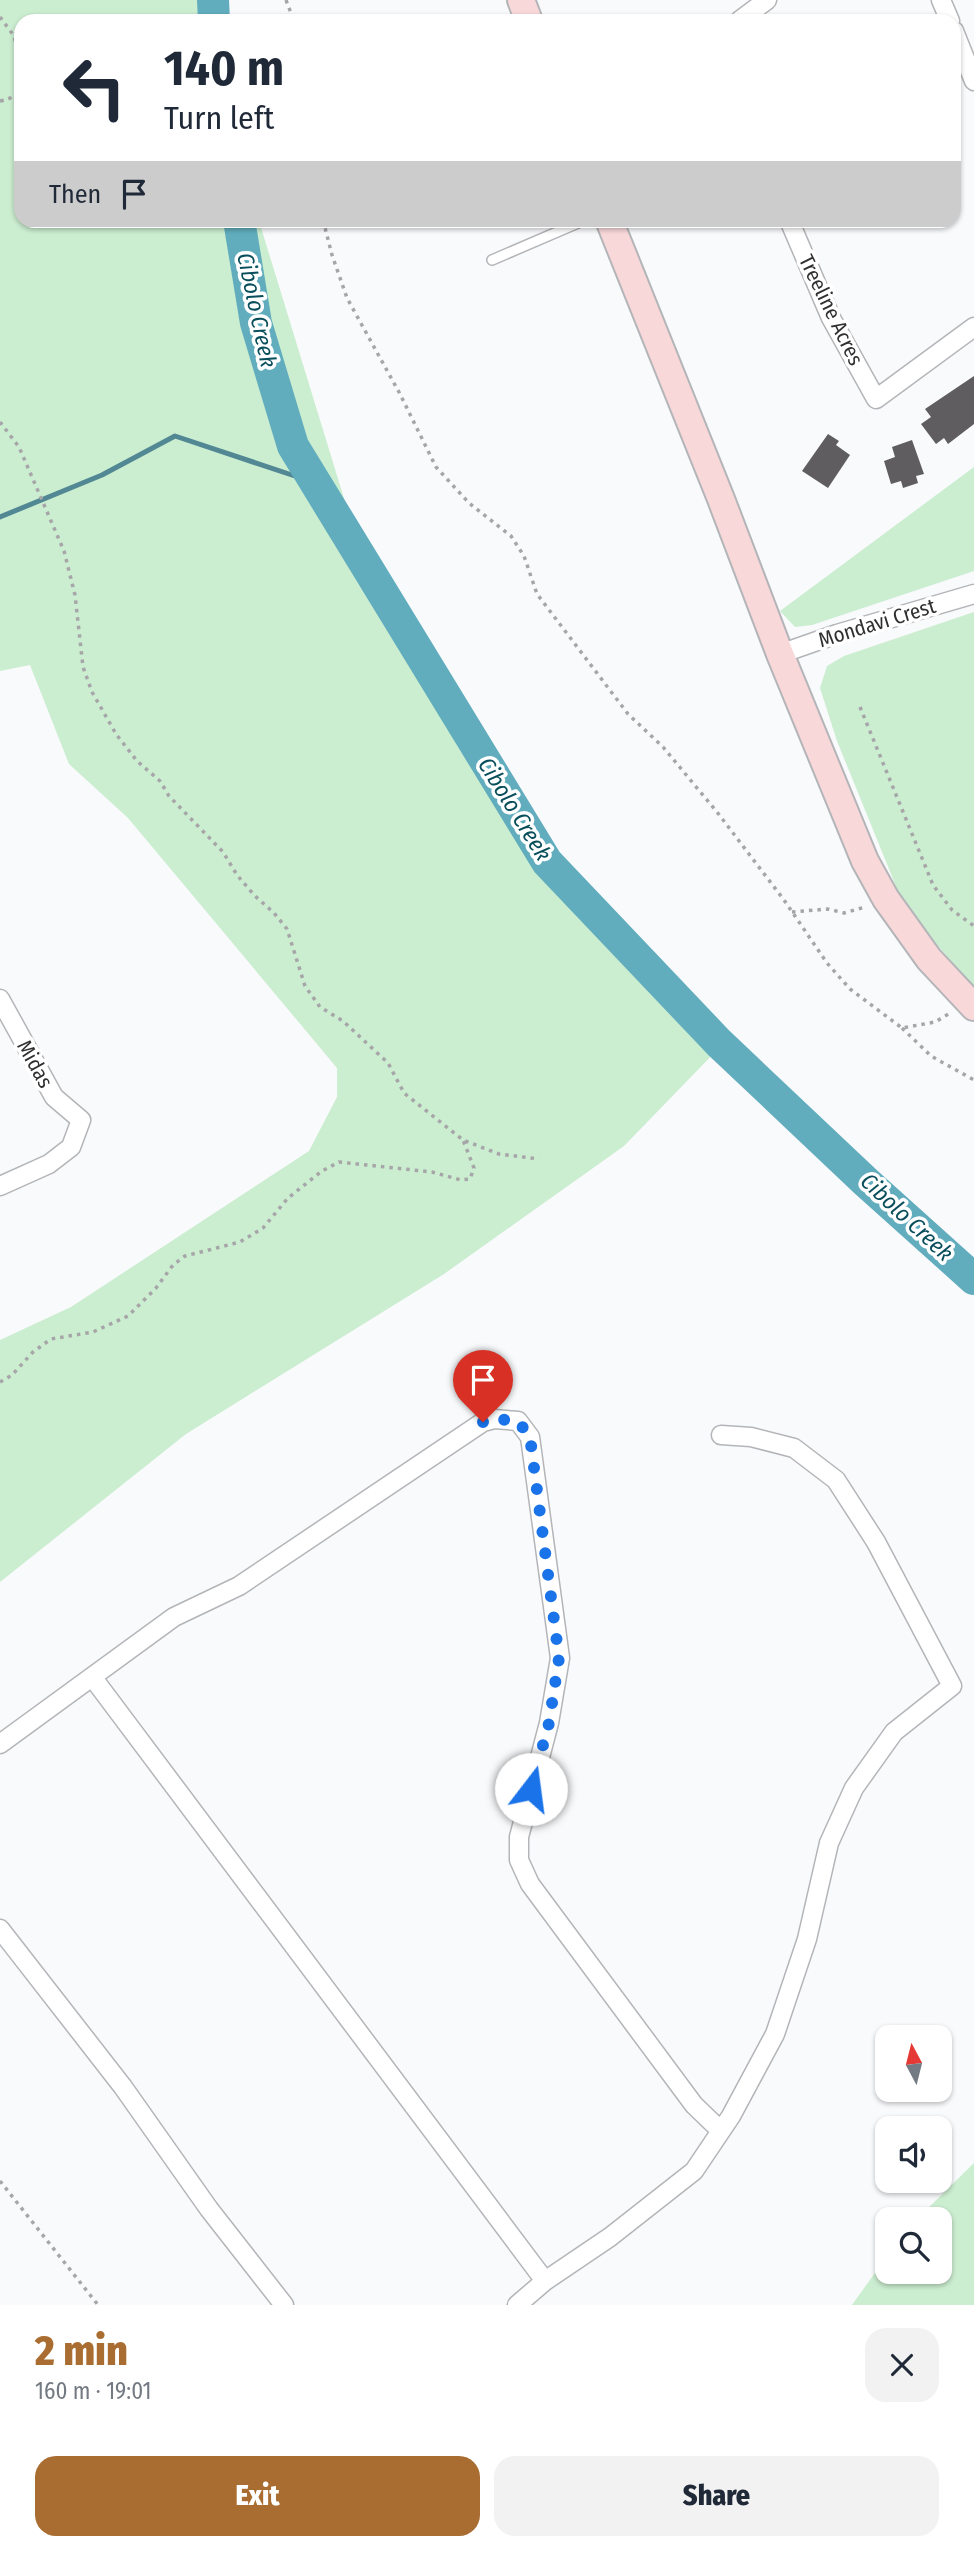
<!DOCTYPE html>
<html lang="en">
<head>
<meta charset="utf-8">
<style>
  :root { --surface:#fff; --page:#f2f2f3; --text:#1f2937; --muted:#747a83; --accent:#aa6d31 }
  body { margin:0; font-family:"Fira Sans Condensed",sans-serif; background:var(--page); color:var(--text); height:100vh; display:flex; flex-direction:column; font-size:26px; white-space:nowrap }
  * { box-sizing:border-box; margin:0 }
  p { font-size:23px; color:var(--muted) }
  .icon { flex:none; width:38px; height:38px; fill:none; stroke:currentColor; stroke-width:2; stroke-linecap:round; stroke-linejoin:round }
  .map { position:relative; height:2305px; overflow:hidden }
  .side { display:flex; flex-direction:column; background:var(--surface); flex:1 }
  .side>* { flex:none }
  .guide { position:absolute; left:14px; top:14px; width:947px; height:214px; border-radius:21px; box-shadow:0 2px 5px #0004; background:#fff; color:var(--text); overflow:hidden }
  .needle { width:46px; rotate:353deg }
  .controls { position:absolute; left:875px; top:2025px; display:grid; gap:14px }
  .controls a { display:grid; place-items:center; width:77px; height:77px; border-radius:14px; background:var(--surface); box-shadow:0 2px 5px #0004; font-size:35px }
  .pin { position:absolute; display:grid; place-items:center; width:60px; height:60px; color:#fff; margin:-72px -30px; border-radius:50% 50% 50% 0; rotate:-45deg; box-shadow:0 0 7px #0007 }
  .pin .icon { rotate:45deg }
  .me { position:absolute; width:77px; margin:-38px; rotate:15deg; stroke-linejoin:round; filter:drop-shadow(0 0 5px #0008) }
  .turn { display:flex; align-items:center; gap:24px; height:147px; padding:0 35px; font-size:32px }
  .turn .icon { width:91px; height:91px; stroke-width:2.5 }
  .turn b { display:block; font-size:49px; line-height:60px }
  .then { display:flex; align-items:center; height:66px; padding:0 35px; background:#0003; gap:14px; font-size:26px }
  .round { display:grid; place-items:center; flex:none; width:74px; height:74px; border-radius:21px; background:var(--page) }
  .summary { display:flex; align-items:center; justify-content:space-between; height:119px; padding:0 35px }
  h1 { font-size:42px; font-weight:800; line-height:52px; color:var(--accent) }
  .primary-button { display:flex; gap:14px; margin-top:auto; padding:14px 35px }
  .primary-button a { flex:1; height:80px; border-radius:21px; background:var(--accent); color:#fff; font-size:28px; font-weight:800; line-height:80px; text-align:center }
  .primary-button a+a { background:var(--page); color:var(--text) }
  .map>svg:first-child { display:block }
  .green { fill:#cbedd0 }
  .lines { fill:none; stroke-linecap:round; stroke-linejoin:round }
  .stream { stroke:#528894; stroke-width:5 }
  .river { stroke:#61adbe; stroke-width:32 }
  .building { fill:#5f5d60 }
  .service-casing { stroke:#b4b5b8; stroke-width:12 }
  .minor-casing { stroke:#b4b5b8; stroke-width:21 }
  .secondary-casing { stroke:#b4b5b8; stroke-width:30 }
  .path { stroke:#a6a6a8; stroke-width:3.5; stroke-dasharray:3.5 5; stroke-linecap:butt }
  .service { stroke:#fff; stroke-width:9 }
  .minor { stroke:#fff; stroke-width:18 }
  .secondary { stroke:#f9d8da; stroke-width:26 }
  .route { stroke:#1a73e8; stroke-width:12; stroke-dasharray:0 21.6 }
  .labels { text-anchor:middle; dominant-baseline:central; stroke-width:7; stroke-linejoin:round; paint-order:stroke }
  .street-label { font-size:21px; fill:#303031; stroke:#fff }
  .water-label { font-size:23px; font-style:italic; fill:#094e5b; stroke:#fff }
</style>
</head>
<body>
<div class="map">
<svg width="974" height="2305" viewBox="0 0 974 2305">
  <rect width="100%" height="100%" fill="#f9fafc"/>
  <path class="green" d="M0,0H211L215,21H21V220L259,221L373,593L461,752L555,883L670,1008L720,1047L624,1146L444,1274L186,1434L0,1582V1340L71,1307L309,1151L337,1097V1068L128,818L69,764L30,665L0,671Z
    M974,467V571L812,625L795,627L780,611Z
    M974,612V988L904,906L837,741L820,688L827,666L844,656Z
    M974,2163V2305H852L887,2256V2272H940V2219H917Z"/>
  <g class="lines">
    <path class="stream" d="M0,517L102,475L175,436L316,483"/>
    <path class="river" d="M213,0L214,21
      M239,220L256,323L293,446L547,862L719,1043L866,1182L974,1279"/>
  </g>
  <path class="building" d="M974,376V424L948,444L944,438L936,444L921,424L931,417L925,409Z
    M828,434L839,441L836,445L850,455L828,488L802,471Z
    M912,440L924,474L916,476L918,483L903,488L901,481L891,484L884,461L895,457L892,447Z"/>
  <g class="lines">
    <g class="service-casing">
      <path id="service" d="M492,260L585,220"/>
    </g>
    <g class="minor-casing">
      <path id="minor" d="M941,0L950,21
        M739,21L767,0
        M954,31L974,81
        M789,220L831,318L876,399L974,327
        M780,654L837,634L974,594
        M0,999L54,1097L81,1120L71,1147L49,1164L0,1186
        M93,1678L545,2281
        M0,1744L174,1617L239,1586L483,1422L494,1419L518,1421L530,1437L560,1658L549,1723L519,1837V1860L530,1884L694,2105L721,2131
        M0,1929L123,2087L209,2209L284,2305
        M517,2305L545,2281L610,2237L694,2171L731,2116L775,2034L807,1939L829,1843L854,1788L894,1732L952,1686L876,1542L836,1480L794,1448L751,1437L721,1435"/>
    </g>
    <g class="secondary-casing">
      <path id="secondary" d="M521,0L529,21
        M609,220L721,499L780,654L865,861L886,899L929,959L974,1007"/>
    </g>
    <path class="path" d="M286,0L294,21
      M0,17L14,36L21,66
      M0,101C13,99 18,94 21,81
      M323,220L332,255L347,298L400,394L436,467L469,503L511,536L524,556L537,594L628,714L663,747L717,812L784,900L827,963L850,989L902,1028L935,1022L952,1012
      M0,422L19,447L64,551L75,595L83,667L92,692L116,734L137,761L160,781L169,796L223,852L237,875L254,895L274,913L287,929L305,986L320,1007L343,1021L388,1063L404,1093L463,1140L499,1154L539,1159
      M860,707L933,885L952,910L974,926
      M792,912L828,909L844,913L865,907
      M902,1028L931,1056L974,1080
      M0,1382L12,1375L33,1352L51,1339L93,1332L128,1316L156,1288L173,1265L185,1256L240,1242L263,1228L288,1198L322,1171L339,1162L432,1172L461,1180L470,1179L474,1168L463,1140
      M0,2181L98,2305"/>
    <use href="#service" class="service"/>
    <use href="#minor" class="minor"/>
    <use href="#secondary" class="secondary"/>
  </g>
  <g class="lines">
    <path class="route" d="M483,1422L494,1419L518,1421L530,1437L559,1658L549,1723L531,1789"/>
  </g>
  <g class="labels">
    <g class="street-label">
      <text transform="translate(831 310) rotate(64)">Treeline Acres</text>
      <text transform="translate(877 623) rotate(-17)">Mondavi Crest</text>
      <text transform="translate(35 1064) rotate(61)">Midas</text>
    </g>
    <g class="water-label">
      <text transform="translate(257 310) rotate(78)">Cibolo Creek</text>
      <text transform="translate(515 809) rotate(58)">Cibolo Creek</text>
      <text transform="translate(907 1217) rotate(43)">Cibolo Creek</text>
    </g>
  </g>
</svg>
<div class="controls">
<a><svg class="needle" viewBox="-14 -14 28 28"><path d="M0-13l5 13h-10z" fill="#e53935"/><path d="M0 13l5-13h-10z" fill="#747a83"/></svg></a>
<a><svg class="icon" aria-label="sound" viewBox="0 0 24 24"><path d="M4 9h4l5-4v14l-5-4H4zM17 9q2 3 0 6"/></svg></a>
<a><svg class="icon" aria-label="search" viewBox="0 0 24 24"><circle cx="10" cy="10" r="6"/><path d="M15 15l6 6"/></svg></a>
</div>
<div class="pin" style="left:483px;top:1422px;background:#d93025"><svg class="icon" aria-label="arrive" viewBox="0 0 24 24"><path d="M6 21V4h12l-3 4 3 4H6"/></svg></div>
<svg class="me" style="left:531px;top:1789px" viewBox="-20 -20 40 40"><circle r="19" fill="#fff"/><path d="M0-13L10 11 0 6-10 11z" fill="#1a73e8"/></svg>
<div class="guide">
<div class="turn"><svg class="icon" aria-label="left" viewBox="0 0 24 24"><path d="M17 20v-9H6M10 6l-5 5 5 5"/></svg><div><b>140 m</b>Turn left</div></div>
<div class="then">Then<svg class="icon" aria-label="arrive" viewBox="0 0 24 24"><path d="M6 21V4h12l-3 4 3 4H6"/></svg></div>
</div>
</div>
<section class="side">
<div class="summary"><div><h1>2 min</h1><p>160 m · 19:01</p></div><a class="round"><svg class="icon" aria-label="close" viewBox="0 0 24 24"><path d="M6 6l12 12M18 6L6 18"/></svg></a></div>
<div class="primary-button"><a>Exit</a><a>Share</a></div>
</section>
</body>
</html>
